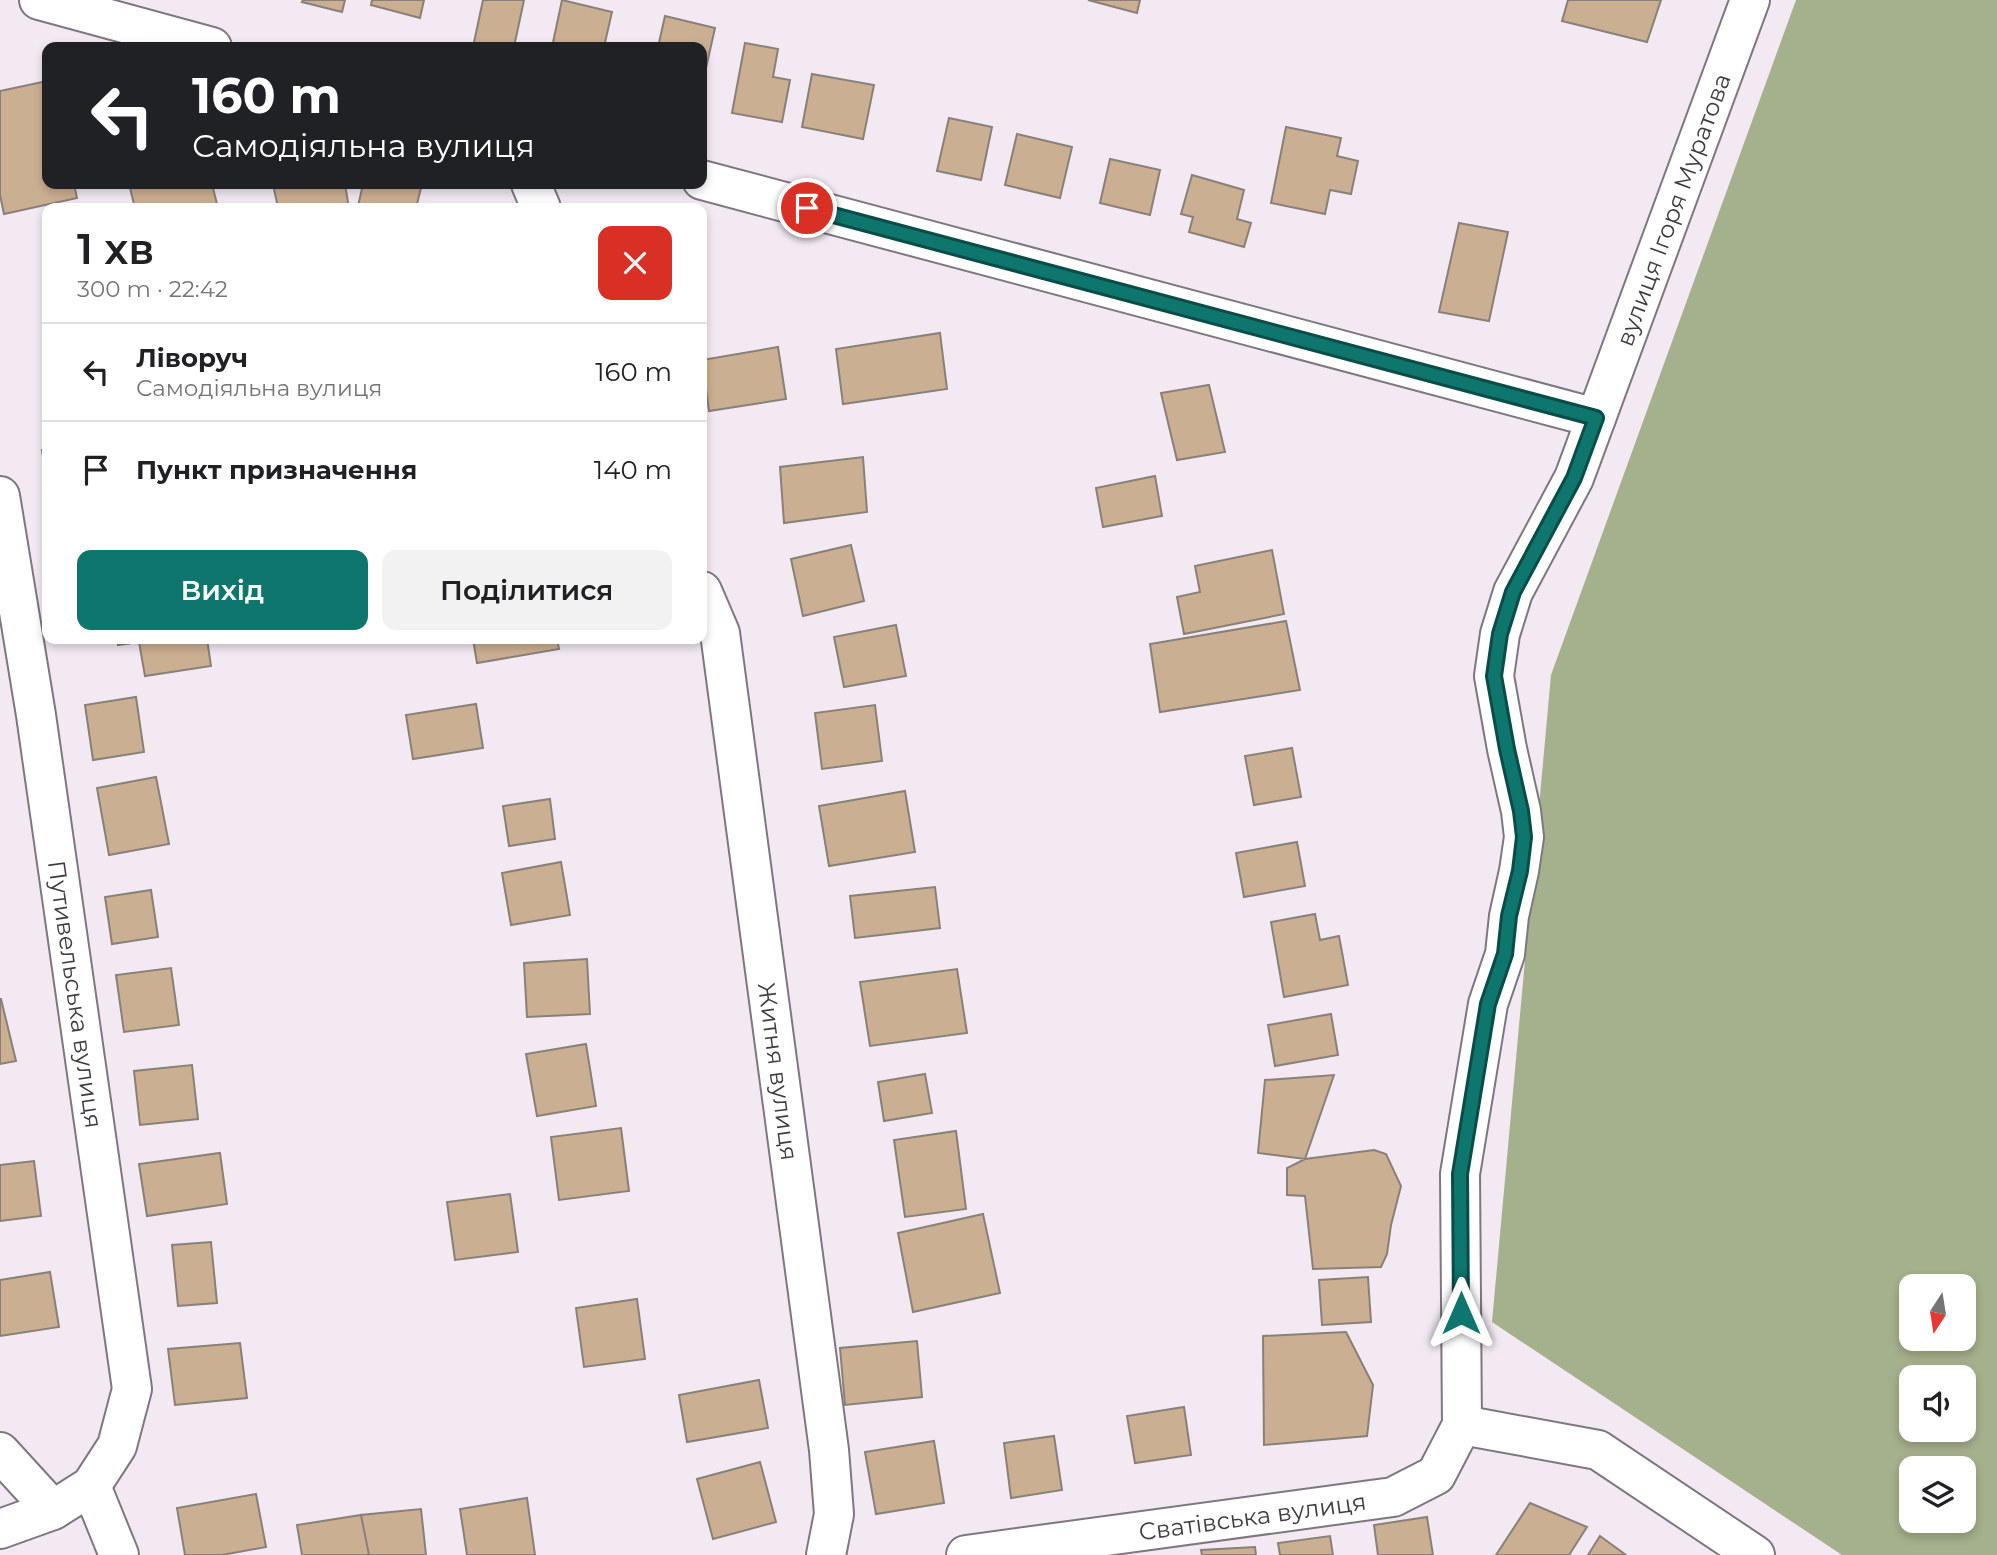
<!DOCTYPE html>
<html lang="uk">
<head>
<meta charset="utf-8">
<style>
  :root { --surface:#fff; --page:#f2f2f2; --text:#202124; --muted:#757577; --line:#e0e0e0; --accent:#0f766e }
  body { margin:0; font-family:Montserrat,sans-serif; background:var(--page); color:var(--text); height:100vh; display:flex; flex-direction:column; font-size:26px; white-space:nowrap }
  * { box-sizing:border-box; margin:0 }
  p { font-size:23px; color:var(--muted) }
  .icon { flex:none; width:38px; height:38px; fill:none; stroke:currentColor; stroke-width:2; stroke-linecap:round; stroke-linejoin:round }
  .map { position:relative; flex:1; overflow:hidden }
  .side { position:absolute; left:42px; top:203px; width:665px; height:441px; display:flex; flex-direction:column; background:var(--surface); border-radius:14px; box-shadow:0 4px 10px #0003 }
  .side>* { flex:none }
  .banner { position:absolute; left:42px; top:42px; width:665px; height:147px; border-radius:14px; box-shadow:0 4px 10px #0003; background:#202124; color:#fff; overflow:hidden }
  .needle { width:46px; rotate:192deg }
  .buttons { position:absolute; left:1899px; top:1274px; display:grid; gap:14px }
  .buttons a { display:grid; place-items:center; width:77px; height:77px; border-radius:14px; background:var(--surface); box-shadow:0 4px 10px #0003; font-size:35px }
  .pin { position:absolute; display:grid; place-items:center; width:60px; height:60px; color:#fff; margin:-30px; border:4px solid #fff; border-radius:50%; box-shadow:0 2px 7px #0007 }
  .me { position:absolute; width:77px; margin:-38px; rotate:0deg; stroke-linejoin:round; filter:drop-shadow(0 0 5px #0008) }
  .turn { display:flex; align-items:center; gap:24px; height:147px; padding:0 35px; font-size:32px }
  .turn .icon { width:91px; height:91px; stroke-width:2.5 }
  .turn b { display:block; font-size:49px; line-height:60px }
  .round { display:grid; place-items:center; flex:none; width:74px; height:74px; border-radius:14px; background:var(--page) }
  .head { display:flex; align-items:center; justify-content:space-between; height:119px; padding:0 35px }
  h1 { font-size:42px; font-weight:600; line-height:52px }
  .primary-button { display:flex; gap:14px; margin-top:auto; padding:14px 35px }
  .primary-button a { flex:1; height:80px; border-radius:14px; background:var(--accent); color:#fff; font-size:28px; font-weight:600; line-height:80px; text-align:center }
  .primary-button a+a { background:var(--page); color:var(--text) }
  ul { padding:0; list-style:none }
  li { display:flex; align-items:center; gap:21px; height:98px; padding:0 35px; border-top:2px solid var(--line) }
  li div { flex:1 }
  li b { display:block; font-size:26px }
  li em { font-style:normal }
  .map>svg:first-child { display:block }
  .forest { fill:#a5b08d; fill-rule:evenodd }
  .building { fill:#cbaf92; stroke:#898078; stroke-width:2 }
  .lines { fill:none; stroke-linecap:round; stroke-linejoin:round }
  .minor-casing { stroke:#7f7780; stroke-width:42 }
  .minor { stroke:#fff; stroke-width:38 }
  .route-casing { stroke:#0a4d48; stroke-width:18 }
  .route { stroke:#0f766e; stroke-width:12 }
  .labels { text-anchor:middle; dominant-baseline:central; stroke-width:7; stroke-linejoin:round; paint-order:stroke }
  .street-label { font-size:24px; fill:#3f3c40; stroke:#fef7ff }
</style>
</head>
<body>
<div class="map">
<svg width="1997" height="1555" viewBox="0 0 1997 1555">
  <rect width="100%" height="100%" fill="#f2e9f3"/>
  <path class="forest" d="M1796,0H1997V1555H1842L1492,1322L1551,675ZM1911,1286H1964V1339H1911ZM1911,1377H1964V1430H1911ZM1911,1468H1964V1521H1911Z"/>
  <path class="building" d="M303,0H345L342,12L302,2Z
    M372,0H424L420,18L371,5Z
    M483,0H524L514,47H473Z
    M562,0L612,12L604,47H552Z
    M1088,0H1140L1137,13Z
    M1568,0H1661L1647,42L1562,21Z
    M665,16L715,28L702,86V47H658Z
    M745,43L778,49L773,77L790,80L782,122L732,113Z
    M812,74L874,85L863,139L802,127Z
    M47,81V184H74L77,198L4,214L0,195V91Z
    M949,118L992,127L981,180L937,171Z
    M1286,127L1341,138L1337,156L1358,161L1351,194L1330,190L1325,214L1271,203Z
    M1017,134L1072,147L1060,198L1005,185Z
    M1110,159L1160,170L1150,215L1100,203Z
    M1192,175L1244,190L1237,219L1251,223L1244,247L1189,232L1193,217L1181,214Z
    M129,184H212L218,208H135Z
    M273,184H345L349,208H278Z
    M363,184H422L416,208H365L358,206Z
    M1459,223L1508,232L1489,321L1439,312Z
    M940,333L947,389L843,404L836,349Z
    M778,347L786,399L709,411L702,360Z
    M1209,385L1225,452L1177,460L1161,393Z
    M42,450H47V487Z
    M863,457L867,512L784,523L780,467Z
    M1155,476L1162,516L1103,527L1096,488Z
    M43,526H47V551Z
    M851,545L864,601L803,616L791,559Z
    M1272,550L1284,614L1184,634L1177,597L1200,592L1195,566Z
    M1286,621L1300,690L1160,712L1150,644Z
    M896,625L906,676L844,687L834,637Z
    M117,639H207L211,666L145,676L139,642L118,645Z
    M473,639H557L559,649L477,663Z
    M136,697L144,752L93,760L85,705Z
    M476,704L483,748L413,759L406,715Z
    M875,705L882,761L822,769L815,713Z
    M1292,748L1301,797L1254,805L1245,756Z
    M156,777L169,844L109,855L97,788Z
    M905,791L915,852L829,866L819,806Z
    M550,799L555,839L509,846L503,806Z
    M1297,842L1305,886L1244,897L1236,853Z
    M561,862L570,915L511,925L502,873Z
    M935,887L940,928L855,938L850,896Z
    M151,890L158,937L112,944L105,897Z
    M1315,914L1320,940L1339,936L1348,985L1284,997L1271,922Z
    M587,959L590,1014L527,1017L524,963Z
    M171,968L179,1025L124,1032L116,975Z
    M957,969L967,1033L870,1046L860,982Z
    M0,999H1L16,1061L0,1064Z
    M1331,1014L1338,1055L1275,1066L1268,1025Z
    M586,1044L596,1106L537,1116L526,1054Z
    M192,1065L198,1119L140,1125L134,1071Z
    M925,1074L932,1113L884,1121L878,1082Z
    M1334,1075L1305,1159L1258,1153L1265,1080Z
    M621,1128L629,1191L559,1200L551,1137Z
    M956,1131L966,1209L905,1217L894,1140Z
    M1374,1150L1386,1154L1401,1186L1391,1225L1387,1254L1381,1267L1313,1269L1305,1196L1287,1195V1168L1305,1159Z
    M220,1153L227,1204L147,1216L139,1164Z
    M34,1161L41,1216L0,1221V1165Z
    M510,1194L518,1252L455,1260L447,1202Z
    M983,1214L1000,1293L913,1312L898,1233Z
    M211,1242L217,1303L178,1306L172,1245Z
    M50,1272L59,1327L0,1336V1280Z
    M1368,1277L1371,1322L1322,1325L1319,1280Z
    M637,1299L645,1359L584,1367L576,1308Z
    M1346,1332L1373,1385L1367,1436L1264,1445L1263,1336Z
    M917,1341L922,1397L845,1405L840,1348Z
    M240,1343L247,1398L175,1405L168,1349Z
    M759,1380L768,1428L687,1442L679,1395Z
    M1184,1407L1191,1455L1135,1463L1127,1416Z
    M1054,1436L1062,1490L1011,1498L1004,1443Z
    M934,1441L944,1503L876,1514L865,1452Z
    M760,1462L776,1522L713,1539L697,1479Z
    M256,1494L266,1547L222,1555H185L177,1508Z
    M527,1498L535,1555H467L460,1509Z
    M1530,1503L1587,1527L1569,1555H1496Z
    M421,1509L426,1555H369L361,1515Z
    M361,1515L369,1555H302L297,1525Z
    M1427,1517L1433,1555H1378L1374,1525Z
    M1330,1536L1333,1555H1280L1278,1543Z
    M1600,1536L1626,1555H1588Z
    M1255,1547L1256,1555H1202L1201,1550Z"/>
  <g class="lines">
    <g class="minor-casing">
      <g id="minor">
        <path d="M39,0L212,47"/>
        <path d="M702,180L1596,418"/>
        <path d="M531,184L541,208"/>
        <path id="s1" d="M0,496L36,715L132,1389L117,1446L91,1486L53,1510L0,1529"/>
        <path id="s2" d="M702,591L720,633L829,1450L834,1514L826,1555"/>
        <path d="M1462,1425L1598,1450L1755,1555"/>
        <path d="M0,1452L53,1510"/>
        <path d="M91,1486L119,1555"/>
        <path id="s3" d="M966,1555L1393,1497L1436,1475L1462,1425L1460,1174L1488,1004L1505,954L1509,916L1519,871L1524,837L1521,811L1507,749L1494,676L1500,634L1513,592L1574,478L1750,0"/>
      </g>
    </g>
    <use href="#minor" class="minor"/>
  </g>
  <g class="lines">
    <g class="route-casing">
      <path id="route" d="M807,208L1596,418L1574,478L1513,592L1500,634L1494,676L1507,749L1521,811L1524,837L1520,871L1509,916L1505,954L1488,1004L1460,1174L1461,1313"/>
    </g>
    <use href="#route" class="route"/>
  </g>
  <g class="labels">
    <g class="street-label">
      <text stroke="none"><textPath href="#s3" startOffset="1796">вулиця Ігоря Муратова</textPath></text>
      <text stroke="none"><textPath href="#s1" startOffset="504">Путивельська вулиця</textPath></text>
      <text stroke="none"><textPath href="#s2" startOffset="488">Житня вулиця</textPath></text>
      <text stroke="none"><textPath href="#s3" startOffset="289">Сватівська вулиця</textPath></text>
    </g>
  </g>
</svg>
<div class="buttons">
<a><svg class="needle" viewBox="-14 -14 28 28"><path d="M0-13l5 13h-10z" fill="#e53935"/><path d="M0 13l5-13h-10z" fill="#757577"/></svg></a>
<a><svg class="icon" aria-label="sound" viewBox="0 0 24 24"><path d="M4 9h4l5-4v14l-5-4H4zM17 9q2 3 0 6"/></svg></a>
<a><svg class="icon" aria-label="layers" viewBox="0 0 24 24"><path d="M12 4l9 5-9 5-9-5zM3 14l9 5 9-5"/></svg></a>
</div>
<div class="pin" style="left:807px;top:208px;background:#d93025"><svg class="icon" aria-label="arrive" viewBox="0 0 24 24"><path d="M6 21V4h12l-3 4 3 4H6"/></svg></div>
<svg class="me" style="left:1461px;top:1313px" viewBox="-20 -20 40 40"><path d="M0-17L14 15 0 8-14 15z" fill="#0f766e" stroke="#fff" stroke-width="4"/></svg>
<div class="banner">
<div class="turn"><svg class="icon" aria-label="left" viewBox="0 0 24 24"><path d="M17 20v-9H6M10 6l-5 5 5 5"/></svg><div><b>160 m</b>Самодіяльна вулиця</div></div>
</div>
<section class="side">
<div class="head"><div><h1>1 хв</h1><p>300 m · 22:42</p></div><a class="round" style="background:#d93025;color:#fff"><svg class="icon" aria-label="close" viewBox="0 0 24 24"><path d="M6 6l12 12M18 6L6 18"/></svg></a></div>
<ul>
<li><svg class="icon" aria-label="left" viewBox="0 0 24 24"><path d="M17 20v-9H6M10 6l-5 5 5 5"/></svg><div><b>Ліворуч</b><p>Самодіяльна вулиця</p></div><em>160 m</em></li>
<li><svg class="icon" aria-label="arrive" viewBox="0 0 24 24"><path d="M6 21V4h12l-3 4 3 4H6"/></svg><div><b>Пункт призначення</b></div><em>140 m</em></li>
</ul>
<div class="primary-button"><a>Вихід</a><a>Поділитися</a></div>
</section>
</div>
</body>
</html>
